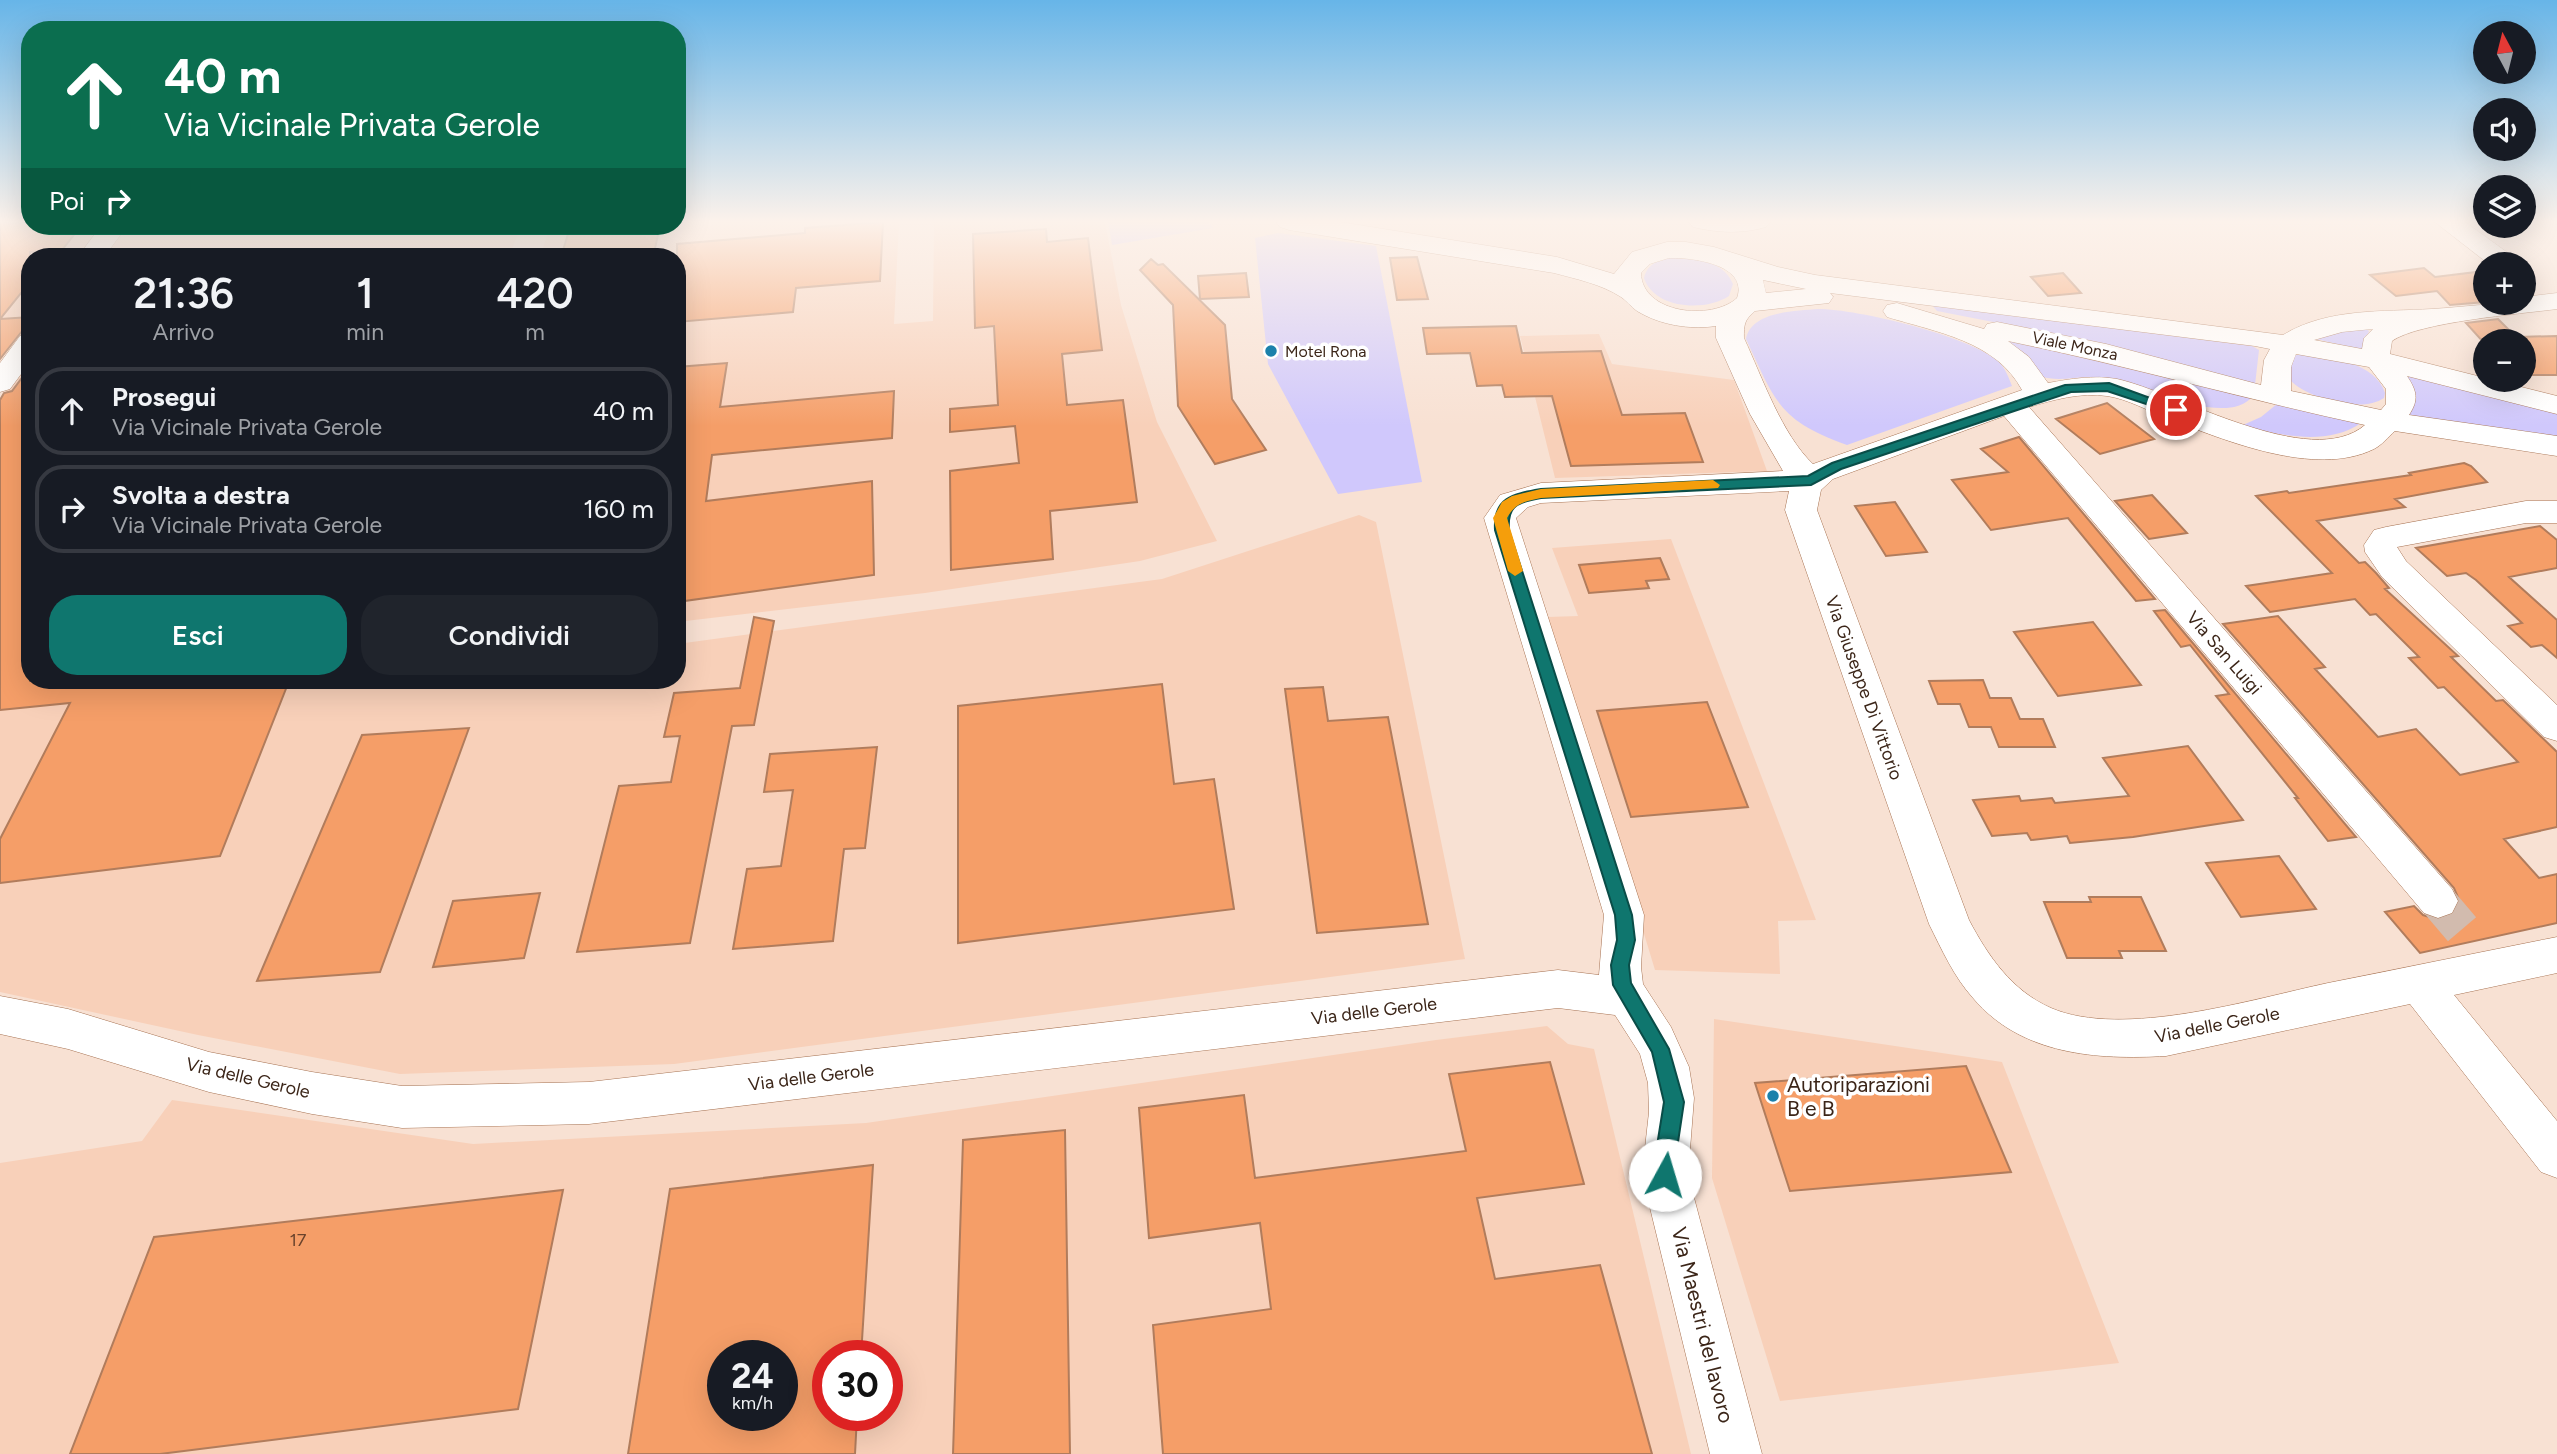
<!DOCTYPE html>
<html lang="it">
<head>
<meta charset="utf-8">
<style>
  :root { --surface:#171b24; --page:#20242c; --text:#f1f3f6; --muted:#9ea1a6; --line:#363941; --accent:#0f766e }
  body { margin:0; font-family:Figtree,sans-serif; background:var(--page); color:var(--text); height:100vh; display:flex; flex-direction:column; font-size:26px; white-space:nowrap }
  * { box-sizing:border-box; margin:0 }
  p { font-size:23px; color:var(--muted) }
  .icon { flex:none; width:38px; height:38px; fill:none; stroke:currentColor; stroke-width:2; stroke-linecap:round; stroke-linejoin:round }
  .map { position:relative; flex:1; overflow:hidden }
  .side { position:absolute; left:21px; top:248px; width:665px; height:441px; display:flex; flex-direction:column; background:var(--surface); border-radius:28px; box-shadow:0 7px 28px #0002 }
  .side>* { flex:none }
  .guide { position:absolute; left:21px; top:21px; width:665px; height:214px; border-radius:28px; box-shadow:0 7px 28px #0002; background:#0b6e4f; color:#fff; overflow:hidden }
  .needle { width:46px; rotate:353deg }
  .fabs { position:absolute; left:2473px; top:21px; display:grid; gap:14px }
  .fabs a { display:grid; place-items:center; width:63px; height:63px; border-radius:50%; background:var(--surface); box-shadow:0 7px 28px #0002; font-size:35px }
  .speed { position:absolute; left:707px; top:1340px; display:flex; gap:14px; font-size:35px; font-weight:700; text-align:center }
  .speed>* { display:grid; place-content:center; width:91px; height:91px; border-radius:50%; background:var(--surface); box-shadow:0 7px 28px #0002; line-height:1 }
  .speed small { font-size:18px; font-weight:400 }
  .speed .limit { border:10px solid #d22; background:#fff; color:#111 }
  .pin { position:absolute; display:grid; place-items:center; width:60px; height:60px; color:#fff; margin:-30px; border:4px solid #fff; border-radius:50%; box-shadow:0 2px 7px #0007 }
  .me { position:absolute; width:77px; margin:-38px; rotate:6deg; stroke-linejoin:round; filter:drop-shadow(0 0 5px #0008) }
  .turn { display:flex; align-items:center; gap:24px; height:147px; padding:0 28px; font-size:32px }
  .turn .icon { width:91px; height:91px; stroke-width:2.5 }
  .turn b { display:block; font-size:49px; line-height:60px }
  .then { display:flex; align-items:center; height:66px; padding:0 28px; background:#0003; gap:14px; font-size:26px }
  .eta { display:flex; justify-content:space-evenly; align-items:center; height:119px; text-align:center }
  .eta b { font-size:42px; font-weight:600; line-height:49px }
  .cta { display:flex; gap:14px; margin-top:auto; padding:14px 28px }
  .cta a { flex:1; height:80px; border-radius:28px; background:var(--accent); color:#fff; font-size:28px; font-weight:600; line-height:80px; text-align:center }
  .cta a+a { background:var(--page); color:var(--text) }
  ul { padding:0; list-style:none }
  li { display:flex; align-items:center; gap:21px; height:88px; margin:0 14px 10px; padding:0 14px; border:4px solid var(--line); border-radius:28px }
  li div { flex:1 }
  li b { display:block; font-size:26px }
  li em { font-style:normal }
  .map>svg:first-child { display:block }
  .built { fill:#f8d0b9; fill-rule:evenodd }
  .green { fill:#d0c8fc }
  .building { fill:#f59e68; stroke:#b17c5c; stroke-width:2; fill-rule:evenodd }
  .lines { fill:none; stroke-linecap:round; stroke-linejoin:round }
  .minor-tunnel { stroke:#d2bbae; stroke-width:37; stroke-dasharray:37 18; stroke-linecap:butt }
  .minor-casing { stroke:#a77353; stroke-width:1 }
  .minor { fill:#fff; fill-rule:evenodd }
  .route { fill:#0f766e; stroke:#0a4d48; stroke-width:2 }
  .slow { fill:#f59e0b }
  .poi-dot { fill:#1b81ab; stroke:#fff; stroke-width:2.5 }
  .labels { text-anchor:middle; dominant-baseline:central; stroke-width:7; stroke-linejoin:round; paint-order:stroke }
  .far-street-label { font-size:16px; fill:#3b2518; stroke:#fff }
  .far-poi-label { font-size:16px; fill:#3b2518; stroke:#fff; text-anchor:start }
  .street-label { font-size:18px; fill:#3b2518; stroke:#fff }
  .near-number-label { font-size:18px; fill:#6a432c }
  .near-poi-label { font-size:21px; fill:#3b2518; stroke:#fff; text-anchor:start }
  .near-street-label { font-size:21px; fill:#3b2518; stroke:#fff }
</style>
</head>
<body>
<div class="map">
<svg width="2557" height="1454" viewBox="0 0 2557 1454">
  <rect width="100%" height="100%" fill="#f8e1d3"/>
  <path class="built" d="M0,222H30V226H100L77,257H30V321L0,361Z
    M677,222H899L894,324L933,321L934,222H1105L1121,305L1157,422L1217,541L1140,561L925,593L677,622V257H540L550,226H677Z
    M122,226H521L509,257H100Z
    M1599,334L1612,364L1734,380L1767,471L1555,478L1520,336Z
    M30,358V681H360L359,686L399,681H677V644L1162,579L1359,515L1376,522L1465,959L674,1064L400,1074L198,1035L0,992V400Z
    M1671,539L1816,920L1778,921L1780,974L1655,970L1548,617L1578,616L1552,548Z
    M1714,1019L2002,1062L2119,1363L1780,1401L1712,1178Z
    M1547,1026L1568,1044L1594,1049L1691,1454H0V1163L142,1141L172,1100L473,1144L866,1123L1436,1040ZM723,1356H782V1416H723ZM828,1356H887V1416H828Z"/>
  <path class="green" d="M1108,222H1209L1213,228L1112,245Z
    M1278,233L1376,246L1422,482L1338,494L1268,364L1255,238Z
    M1686,257C1705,261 1725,264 1733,284L1729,296C1705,312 1654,309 1644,278C1648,259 1669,257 1686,257Z
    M1932,305L2252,346L2259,350L2255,385L2029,329L1937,311Z
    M1818,309C1858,309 1970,336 1999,362C2005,368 2009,378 2012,386L1847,445C1778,420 1775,401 1746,339C1751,311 1796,311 1818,309Z
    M2366,329L2369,331L2362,350L2316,339L2344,331Z
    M2000,338L2252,397C2225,429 2136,382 2098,378C2079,375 2059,383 2040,376Z
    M2297,355C2325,354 2376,362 2385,393L2384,398C2361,414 2306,398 2289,379L2291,357Z
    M2396,371L2557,410V439L2408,415Z
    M2277,404L2361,423C2328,446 2279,436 2243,425L2261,417Z"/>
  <path class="building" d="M0,222L81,226L62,250L30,252V282L0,319L30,317V321L0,359Z
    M883,222L880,281L796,288L793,312L677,322V244L805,233V228Z
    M577,226H660L653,257H561L568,234L574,233Z
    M1046,229L1047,242L1088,238L1102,350L1062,354L1067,405L1123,400L1137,502L1050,511L1053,559L951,570L950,471L1019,463L1015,426L950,432V409L998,405L994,326L975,328L973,234Z
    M1417,257L1428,299L1397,300L1390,258Z
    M1151,259L1158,265L1163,264L1225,325L1232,399L1266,450L1215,464L1178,406L1173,305L1140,270Z
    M2424,268L2435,277L2485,271V302L2450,305L2437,291L2396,296L2370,275Z
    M1246,273L1249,297L1200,299L1198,276Z
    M2063,273L2081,293L2048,296L2031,277Z
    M2498,319L2516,337L2557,336V375H2524V341H2485V344L2466,323Z
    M1516,326L1522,353L1601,351L1622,415L1685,413L1703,462L1571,466L1552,396L1505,397L1502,385L1477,386L1470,353L1427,354L1423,328Z
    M727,363L720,407L894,391L892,438L712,455L706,501L872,481L874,575L677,602V367Z
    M30,367V681H289L220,856L0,883V839L70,703L0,710V400L4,393L12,391Z
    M2107,403L2154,439L2100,454L2056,419Z
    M2019,437L2155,599L2136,601L2068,518L1991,530L1952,480L2008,472L1981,449Z
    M2464,463L2471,466L2487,482L2395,499L2405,507L2317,521L2359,563L2365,562L2376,573L2389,588L2385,589L2458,656L2451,657L2496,701L2503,700L2557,752V827L2504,839L2539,878L2557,874V923L2420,953L2385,912L2414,906L2423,915L2439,920L2453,915L2460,902L2454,888L2223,624L2278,616L2325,667L2315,669L2378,737L2416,729L2460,775L2518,762L2444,687L2438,688L2409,658L2419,657L2376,614L2370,615L2355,599L2270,612L2246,586L2332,573L2256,496L2287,491L2289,493L2411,475L2409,473Z
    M2152,495L2187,533L2149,539L2115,501Z
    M1895,502L1927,552L1886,556L1855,506Z
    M2540,526L2557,540V568L2509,577L2557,620V658L2542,645L2531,647L2508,626L2522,623L2476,580L2466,573L2447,576L2416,548Z
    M1660,558L1669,579L1646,581L1649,588L1589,593L1579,565Z
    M2165,610L2356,837L2328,841L2295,798H2298L2216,696L2229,694L2190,645L2181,647L2154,611Z
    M754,617L774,621L754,725L732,726L690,943L577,952L619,786L671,782L680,736L664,737L674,693L740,688Z
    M2093,622L2141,685L2058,696L2014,632Z
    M1983,680L1990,698H2011L2020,719H2043L2055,747H1999L1991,727H1969L1960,704H1938L1929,681Z
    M1162,684L1174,784L1214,779L1234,909L958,943V706Z
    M1323,687L1328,721L1388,717L1428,924L1317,933L1285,689Z
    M1707,702L1748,807L1631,817L1597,711Z
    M469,728L380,972L257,981L362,735Z
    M2188,746L2243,820L2133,837L2070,843L2067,836L2031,840L2027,833L1992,836L1973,800L2019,796L2021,801L2052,798L2055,803L2129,796L2103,758Z
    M877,747L865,848L844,849L833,941L733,949L747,869L781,866L793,790L764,792L770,754Z
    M2279,856L2316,909L2241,917L2206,863Z
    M540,893L524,958L433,967L453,901Z
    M2089,897H2141L2166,951H2119L2122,958H2067L2044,902H2091Z
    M1550,1062L1584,1184L1477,1198L1495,1279L1600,1265L1652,1454H1163L1153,1325L1271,1309L1260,1223L1149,1238L1139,1108L1244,1095L1255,1178L1466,1151L1449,1074Z
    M1966,1066L2011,1172L1790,1191L1755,1083Z
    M1065,1130L1070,1454H953L963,1140Z
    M873,1165L861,1356H828V1416H857L855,1454H628L670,1189ZM723,1356H782V1416H723Z
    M563,1190L518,1409L160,1454H70L154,1237Z"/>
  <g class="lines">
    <path class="minor-tunnel" d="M2438,901L2473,942"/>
    <g class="minor-casing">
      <path id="minor" d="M1276,222H1340L1557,257L1614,274L1632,252L1667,242H1686L1714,247L1778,267L1815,275L2283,335C2327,308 2382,312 2432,309C2463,307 2492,303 2524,303V297L2557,293V309C2520,314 2419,322 2392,341L2390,354L2557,396V414L2407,376C2417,391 2419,400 2409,415L2557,436V456L2395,431C2388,437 2382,445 2374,449C2315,478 2224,440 2167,418C2148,411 2128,399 2107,396C2081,392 2053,400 2029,407L2452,889L2458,901L2452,913L2438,918L2424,913L2004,416L1833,479L1821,490L1817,510L1969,920C1988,956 2012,991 2051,1008C2123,1039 2253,999 2328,983C2404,968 2481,952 2557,937V973L2454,995L2557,1121V1178L2541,1172L2410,1004L2166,1056C2097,1060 2021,1055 1973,998C1954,977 1942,950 1929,924L1785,510L1789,491L1541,503L1528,507L1516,518L1644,915L1641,967L1643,984L1671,1027L1689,1067L1694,1098L1688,1175L1762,1454H1710L1642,1175L1649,1112L1648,1083L1640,1054L1615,1015L1558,1008L589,1124L402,1128L312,1114L209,1092L68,1049L0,1034V996L68,1009L209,1052L312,1072L402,1086L589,1082L1558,970L1599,975L1604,915L1484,518L1500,495L1541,483L1783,471L1750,414L1716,338V326C1690,330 1660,325 1637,311C1631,307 1626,300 1621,297C1601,284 1576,279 1554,273L1289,230L1280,227ZM1669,258C1690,257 1749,264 1737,298C1712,321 1642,314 1641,273L1650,264ZM1763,280L1806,289L1766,293ZM1830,293L2255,346L2270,349L2264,360L2261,385L2106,344L1997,322L1987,324L1984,329L1897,303L1887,305L1883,311L1887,317C1936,332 1996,341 2022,390L1813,464C1782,435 1762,377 1744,338C1744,325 1744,320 1755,311L1829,303L1833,297ZM2373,329L2364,338L2362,349L2314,340L2342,332ZM2008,341C2128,366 2245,399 2365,425C2310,472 2177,392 2117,379C2093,375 2071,379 2048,383L2029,357ZM2296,354L2369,367L2386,389V404L2381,410L2291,391V367Z
        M1689,222H1770L1766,227C1742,234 1717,233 1693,227Z
        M2435,222H2465L2515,258L2519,264H2489Z
        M101,226H127L104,257H78Z
        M30,334V362L10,389L0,392V363L20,336Z
        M2526,501H2557V523H2526L2397,547L2406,561L2557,705V741L2544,737L2382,577L2365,552L2364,545L2374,530L2386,527Z"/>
    </g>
    <use href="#minor" class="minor"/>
  </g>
  <linearGradient id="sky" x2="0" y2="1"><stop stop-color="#67b5e8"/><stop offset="0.52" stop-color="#fcf2eb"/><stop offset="1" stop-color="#fcf2eb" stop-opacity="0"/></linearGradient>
  <rect width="2557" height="426" fill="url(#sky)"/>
  <path class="route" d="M2109,383L2183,410L2176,414L2107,391L2071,392L1841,469L1811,485L1541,498C1518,502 1507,505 1509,530L1632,915L1635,940L1629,965L1631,983L1669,1049L1684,1102L1672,1182L1665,1185L1658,1182L1655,1175L1656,1152L1664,1102L1652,1052L1613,985L1611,965L1617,940L1615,915L1495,530C1493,497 1513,494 1541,489L1808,476L1832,463L2065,385Z"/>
  <path class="slow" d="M1713,480L1720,485L1718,488L1541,498C1526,501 1515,503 1507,518L1523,571L1515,576L1508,571L1493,518L1502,502L1512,496L1541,489Z"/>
  <g class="poi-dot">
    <circle cx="1271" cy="351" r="7"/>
    <circle cx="1773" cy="1096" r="7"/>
  </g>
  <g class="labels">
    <g class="far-street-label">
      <text transform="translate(2075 346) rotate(12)">Viale Monza</text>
    </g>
    <g class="far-poi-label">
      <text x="1285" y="351">Motel Rona</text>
    </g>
    <g class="street-label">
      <text transform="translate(2224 653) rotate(49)">Via San Luigi</text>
      <text transform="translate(1864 688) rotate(70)">Via Giuseppe Di Vittorio</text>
      <text transform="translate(1374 1011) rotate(-7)">Via delle Gerole</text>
      <text transform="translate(2217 1025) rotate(-11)">Via delle Gerole</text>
      <text transform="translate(811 1077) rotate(-7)">Via delle Gerole</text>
      <text transform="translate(248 1078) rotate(13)">Via delle Gerole</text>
    </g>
    <g class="near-number-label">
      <text x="298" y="1240">17</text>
    </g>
    <g class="near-poi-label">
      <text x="1787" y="1084">Autoriparazioni<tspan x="1787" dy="24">B e B</tspan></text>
    </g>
    <g class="near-street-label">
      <text transform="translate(1703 1325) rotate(76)">Via Maestri del lavoro</text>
    </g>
  </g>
</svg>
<div class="fabs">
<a><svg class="needle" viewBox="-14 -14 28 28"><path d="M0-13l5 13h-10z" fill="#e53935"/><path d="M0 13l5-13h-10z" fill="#9ea1a6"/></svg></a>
<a><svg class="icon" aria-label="sound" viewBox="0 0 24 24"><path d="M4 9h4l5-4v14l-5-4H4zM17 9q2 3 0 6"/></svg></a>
<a><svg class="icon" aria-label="layers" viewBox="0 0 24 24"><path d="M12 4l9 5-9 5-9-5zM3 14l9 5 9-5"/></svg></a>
<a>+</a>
<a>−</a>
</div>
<div class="speed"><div>24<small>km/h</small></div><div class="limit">30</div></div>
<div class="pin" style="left:2176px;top:410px;background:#d93025"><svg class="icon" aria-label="arrive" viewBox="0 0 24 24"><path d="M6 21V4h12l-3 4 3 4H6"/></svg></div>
<svg class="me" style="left:1665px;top:1175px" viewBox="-20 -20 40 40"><circle r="19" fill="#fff"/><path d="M0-13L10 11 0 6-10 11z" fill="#0f766e"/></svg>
<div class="guide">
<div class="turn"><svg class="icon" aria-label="ahead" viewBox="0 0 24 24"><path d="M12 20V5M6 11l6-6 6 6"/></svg><div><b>40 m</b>Via Vicinale Privata Gerole</div></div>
<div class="then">Poi<svg class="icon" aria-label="right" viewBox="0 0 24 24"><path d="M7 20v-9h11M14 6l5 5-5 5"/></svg></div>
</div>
<section class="side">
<div class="eta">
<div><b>21:36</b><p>Arrivo</p></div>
<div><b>1</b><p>min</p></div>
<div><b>420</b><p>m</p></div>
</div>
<ul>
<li><svg class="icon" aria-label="ahead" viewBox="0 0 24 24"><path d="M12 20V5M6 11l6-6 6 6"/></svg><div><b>Prosegui</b><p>Via Vicinale Privata Gerole</p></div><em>40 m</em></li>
<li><svg class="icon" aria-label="right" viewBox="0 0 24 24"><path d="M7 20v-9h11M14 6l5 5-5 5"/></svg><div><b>Svolta a destra</b><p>Via Vicinale Privata Gerole</p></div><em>160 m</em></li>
</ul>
<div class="cta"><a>Esci</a><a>Condividi</a></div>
</section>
</div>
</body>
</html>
